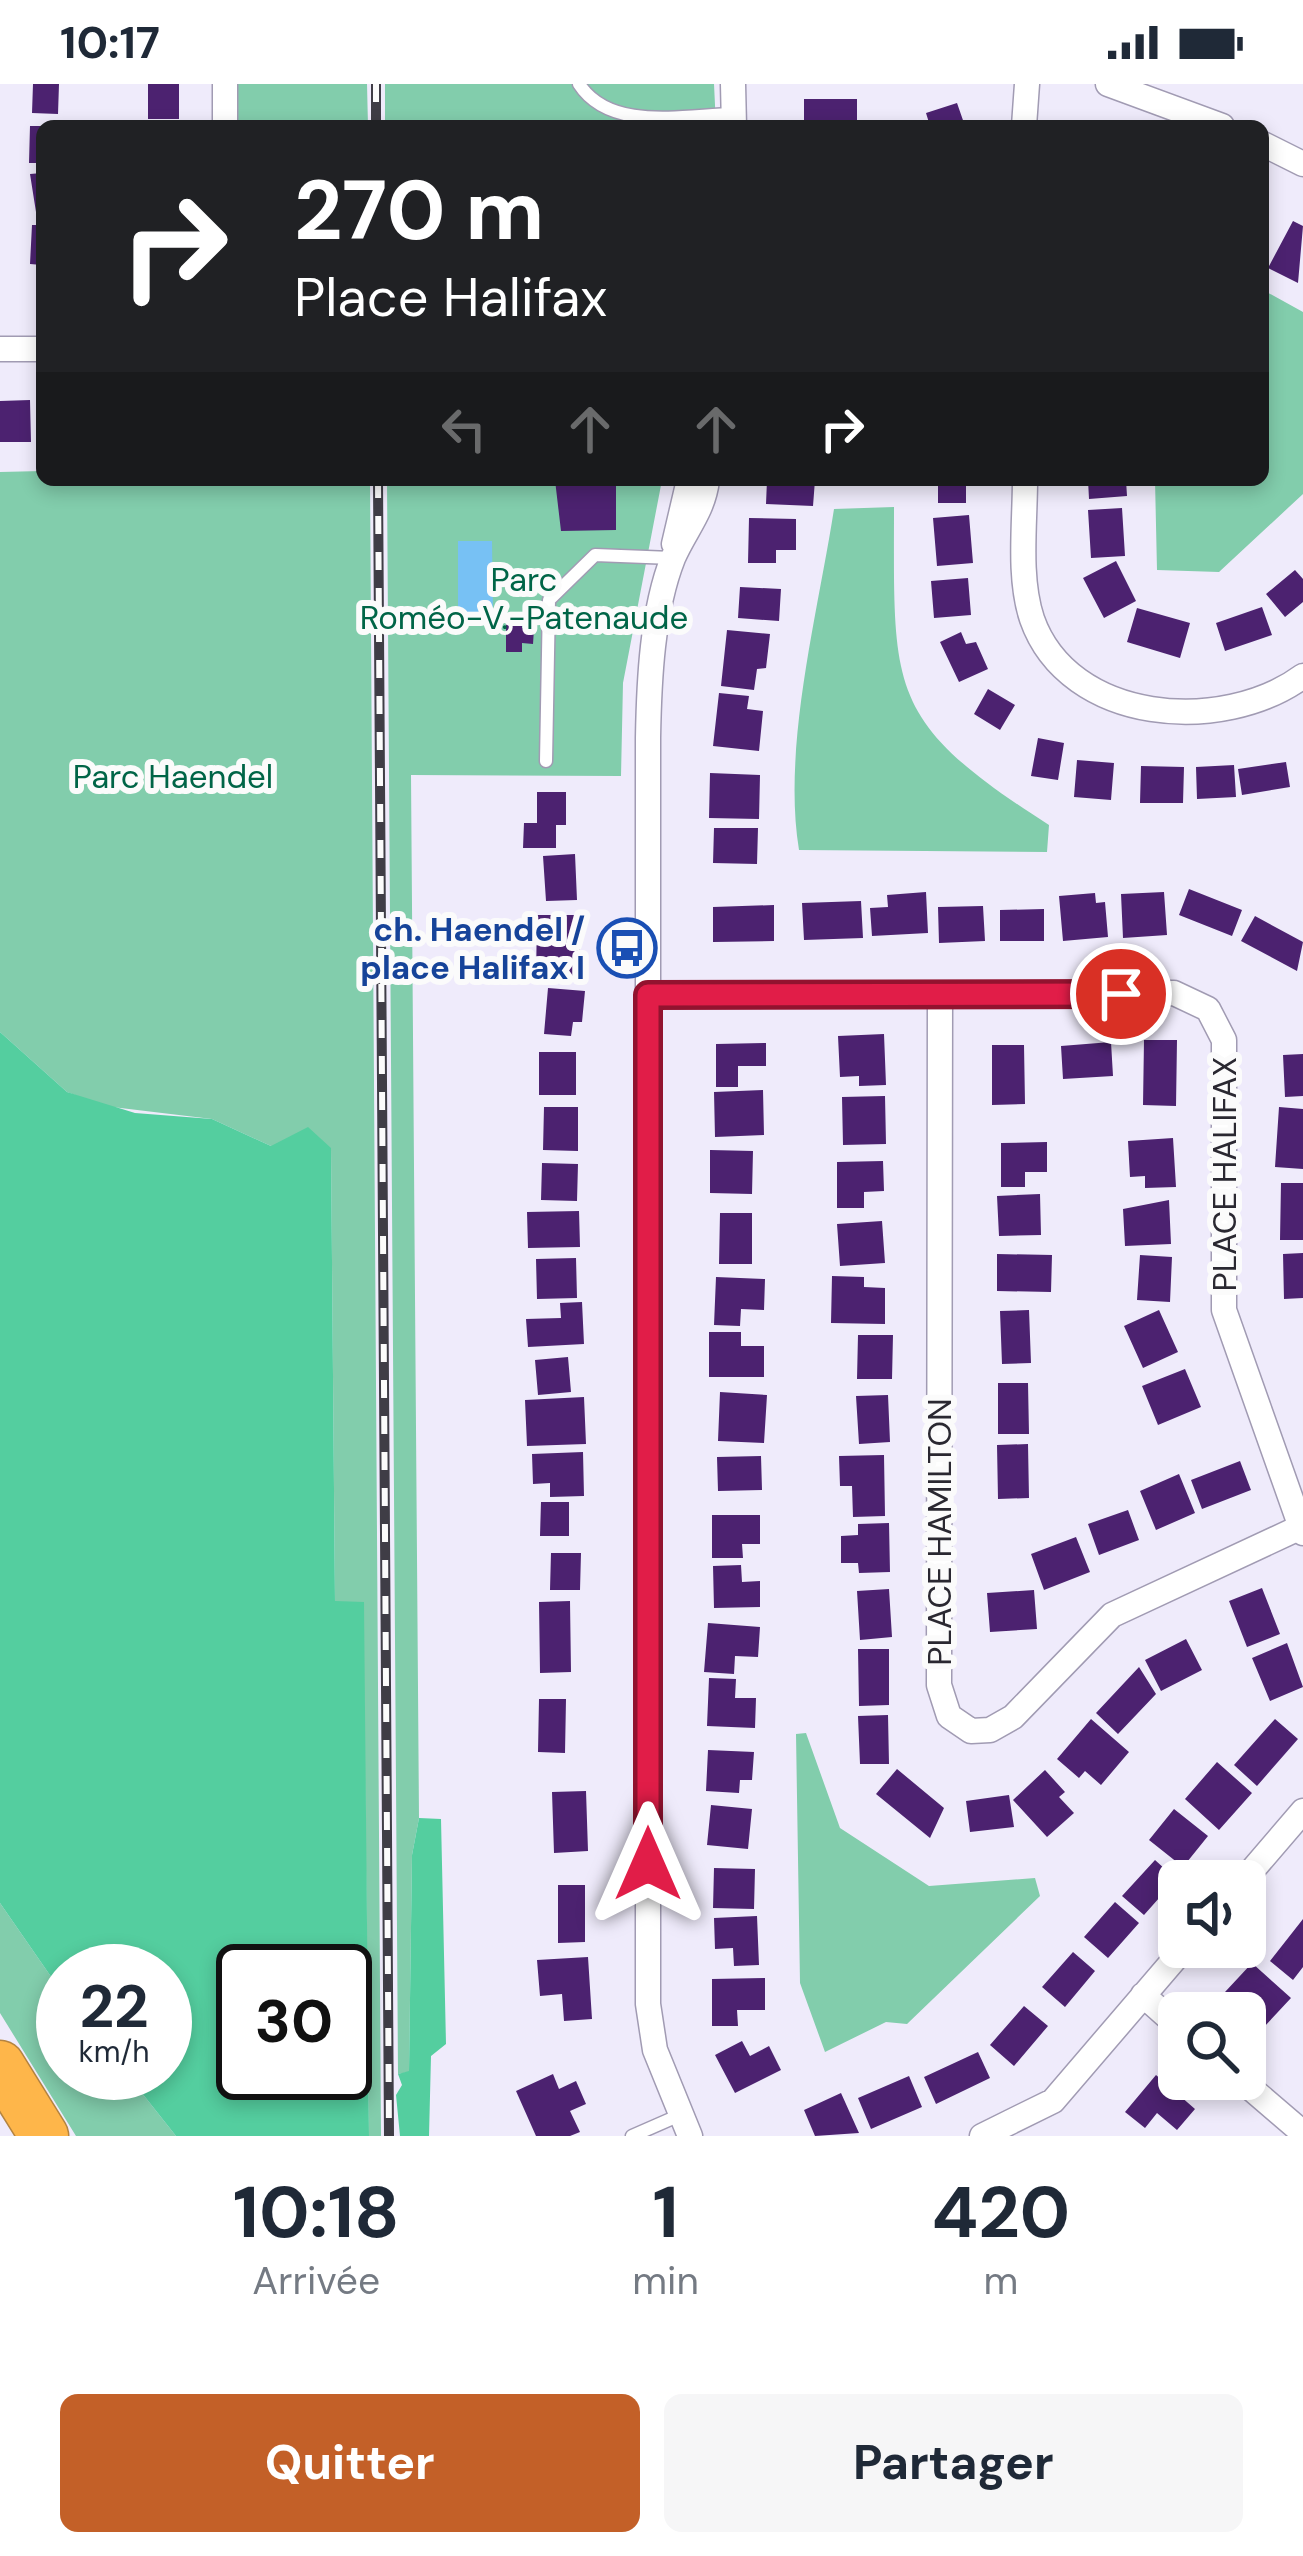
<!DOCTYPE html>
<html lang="fr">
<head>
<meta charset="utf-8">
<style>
  :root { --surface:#fff; --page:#f6f6f7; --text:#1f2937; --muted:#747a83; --accent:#c36028 }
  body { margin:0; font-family:"DM Sans",sans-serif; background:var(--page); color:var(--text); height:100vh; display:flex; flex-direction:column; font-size:45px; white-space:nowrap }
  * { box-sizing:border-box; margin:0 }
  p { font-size:39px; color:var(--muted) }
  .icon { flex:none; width:66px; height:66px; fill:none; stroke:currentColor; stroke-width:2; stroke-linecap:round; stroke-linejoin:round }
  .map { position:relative; height:2052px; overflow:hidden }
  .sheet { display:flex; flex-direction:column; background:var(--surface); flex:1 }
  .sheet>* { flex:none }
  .banner { position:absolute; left:36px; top:36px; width:1233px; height:366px; border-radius:18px; box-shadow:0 6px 18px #0003; background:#202124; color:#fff; overflow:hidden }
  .controls { position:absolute; left:1158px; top:1776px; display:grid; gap:24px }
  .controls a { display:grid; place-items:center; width:108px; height:108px; border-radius:18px; background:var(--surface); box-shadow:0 6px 18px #0003; font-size:60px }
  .speed { position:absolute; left:36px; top:1860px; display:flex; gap:24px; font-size:60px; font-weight:700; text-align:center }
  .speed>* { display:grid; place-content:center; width:156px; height:156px; border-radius:50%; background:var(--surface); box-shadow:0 6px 18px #0003; line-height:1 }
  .speed small { font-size:30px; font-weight:400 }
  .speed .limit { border:6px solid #111; border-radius:18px; background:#fff; color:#111 }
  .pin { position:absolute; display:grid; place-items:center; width:102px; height:102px; color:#fff; margin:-51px; border:6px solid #fff; border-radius:50%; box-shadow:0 3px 12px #0007 }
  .me { position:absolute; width:132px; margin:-66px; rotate:0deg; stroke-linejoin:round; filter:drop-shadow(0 0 9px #0008) }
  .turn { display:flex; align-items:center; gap:42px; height:252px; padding:0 60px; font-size:54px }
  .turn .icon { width:156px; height:156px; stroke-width:2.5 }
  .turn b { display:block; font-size:84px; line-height:102px }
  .lanes { display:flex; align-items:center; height:114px; padding:0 60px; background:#0003; justify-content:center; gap:60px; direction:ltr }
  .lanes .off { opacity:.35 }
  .eta { display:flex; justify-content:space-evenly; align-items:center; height:204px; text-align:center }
  .eta b { font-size:72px; font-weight:700; line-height:84px }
  .cta { display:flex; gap:24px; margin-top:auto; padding:24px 60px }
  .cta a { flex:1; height:138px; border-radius:18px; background:var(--accent); color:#fff; font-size:48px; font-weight:700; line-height:138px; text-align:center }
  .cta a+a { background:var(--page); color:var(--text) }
  .status { display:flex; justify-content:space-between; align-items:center; height:84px; padding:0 60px; background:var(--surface); direction:ltr }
  .status svg { height:33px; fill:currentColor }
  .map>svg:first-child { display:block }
  .green { fill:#82cdac }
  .forest { fill:#54ce9f; fill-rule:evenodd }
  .water { fill:#77c1f4 }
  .building { fill:#4c2270 }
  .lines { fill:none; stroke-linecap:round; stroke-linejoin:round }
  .lane-casing { stroke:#a19bb3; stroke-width:15 }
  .street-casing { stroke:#a19bb3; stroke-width:27 }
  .highway-casing { stroke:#b48441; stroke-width:51 }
  .lane { stroke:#fff; stroke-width:12 }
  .street { stroke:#fff; stroke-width:24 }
  .highway { stroke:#feb64a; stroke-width:48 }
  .rail-casing { stroke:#3f3d46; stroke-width:10 }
  .rail { stroke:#fbfbfb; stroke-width:6; stroke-dasharray:18; stroke-linecap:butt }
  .route-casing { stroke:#92132f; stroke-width:30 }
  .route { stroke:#e11d48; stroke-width:21 }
  .labels { text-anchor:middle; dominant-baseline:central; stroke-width:12; stroke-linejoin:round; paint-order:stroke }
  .park-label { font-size:33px; fill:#006547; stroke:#fbfbfb }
  .transit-label { font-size:33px; font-weight:bold; fill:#164399; stroke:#fbfbfb; text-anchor:end }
  .street-label { font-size:33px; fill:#2a2831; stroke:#fbfbfb }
</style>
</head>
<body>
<div class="status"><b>10:17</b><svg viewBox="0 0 49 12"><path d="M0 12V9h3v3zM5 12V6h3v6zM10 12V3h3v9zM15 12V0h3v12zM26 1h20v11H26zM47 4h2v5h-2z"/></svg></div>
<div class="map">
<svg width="1303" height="2052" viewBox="0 0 1303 2052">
  <rect width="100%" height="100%" fill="#efebfb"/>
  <path class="green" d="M238,0H367L368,42H238Z
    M385,0H714L716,42H385Z
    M1263,206L1303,228V410L1219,488L1157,486L1155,396H1263Z
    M42,387V396H370L381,2052H369L363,1518H335L331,1064L271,1062L212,1035L104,1022L67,1008L0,948V388Z
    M387,396H662L623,599L621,692L411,691L419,1734L412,1771L409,1988L398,1990Z
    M894,423C894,607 886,637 1049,741L1047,768L799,766C782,663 818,529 834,425Z
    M806,1649L840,1744L929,1802L1035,1794L1040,1812L907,1940L886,1938L825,1968L800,1899L796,1650Z
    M0,1819L63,1910V1989H126L176,2052H76L0,1929Z"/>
  <path class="forest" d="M0,948L67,1008L135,1029L212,1035L271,1062L308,1043L331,1064L335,1517L364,1518L369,2052H176L126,1989H165V1887H63V1910L0,1819ZM243,1887H345V1989H243Z
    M419,1734L441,1735L446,1960L431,1972L429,2052H400L396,2011L402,2001L398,1990L409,1987L412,1771Z"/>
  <path class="water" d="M458,457H492L493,531H458Z"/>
  <path class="building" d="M33,0H59L58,30L32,29Z
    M148,0H179V35H148Z
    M804,15H857V42H804Z
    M957,19L965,42H930L926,29Z
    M30,42H42V79H29Z
    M42,89V128H36L30,90Z
    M1293,137L1303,142L1298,199L1268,184Z
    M32,141H42V181L30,180Z
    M30,316L31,358H0V317Z
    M555,396H616V446L561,447Z
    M767,396H815L813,422L766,420Z
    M938,396H966V419H938Z
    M1088,396H1126L1127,412L1089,415Z
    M1122,424L1125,472L1091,474L1088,426Z
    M969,431L973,479L937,482L933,434Z
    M749,434L796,435V466H776V479H748Z
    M1116,477L1136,517L1104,534L1083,494Z
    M1295,486L1303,495V518L1285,533L1266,510Z
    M968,494L971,531L934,534L931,497Z
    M740,503L781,505L779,537L738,534Z
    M1262,523L1272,551L1225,567L1216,539Z
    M1137,524L1190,539L1180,574L1127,558Z
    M506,535L522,536V544L534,545L533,560L522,559V568H506Z
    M727,546L770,550L766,584L757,585L754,606L721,602Z
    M961,548L966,560L976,558L988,585L959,598L940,558Z
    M988,605L1015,621L1000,646L974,630Z
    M719,609L749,612L747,625L763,627L759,667L713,662Z
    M1038,654L1064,659L1058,696L1031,692Z
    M1077,676L1114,679L1111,716L1074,713Z
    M1286,678L1290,703L1242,711L1238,685Z
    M1234,681L1236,713L1197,715L1196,683Z
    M1141,682L1184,683L1183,719H1140Z
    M710,689L760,691L759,735L709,734Z
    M537,708H566V741H556V764H523L524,739H537Z
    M714,744H758L757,780L713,779Z
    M575,770L577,816L546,817L543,772Z
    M1189,805L1242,826L1232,852L1179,831Z
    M926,808L928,849L872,852L870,824L888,823L887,811Z
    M1164,808L1167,851L1123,854L1121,810Z
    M1095,809L1096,819L1105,818L1108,853L1063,857L1059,812Z
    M861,817L863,854L804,856L802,819Z
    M774,821V857L713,858V823Z
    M983,822L985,857L939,859L938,823Z
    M1044,825V857H1000V826Z
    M537,831H581L579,895H536Z
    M1255,832L1303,858L1297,887L1241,857Z
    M548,904L585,907L582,938H573L571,952L544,950Z
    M884,950L886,1001L859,1002V992L840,993L838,952Z
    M1144,956H1177L1176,1022L1143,1021Z
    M1111,958L1113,992L1063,995L1061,962Z
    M766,959V982H738V1003H716V960Z
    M992,961H1024L1025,1020L992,1021Z
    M539,968H576V1011H539Z
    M1303,970V1012L1285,1013L1283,971Z
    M763,1006L764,1051L715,1053L714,1008Z
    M885,1012L886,1060L843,1061L842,1013Z
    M544,1023H578V1067L543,1066Z
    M1279,1023L1303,1025V1085L1275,1083Z
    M1173,1054L1176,1103L1145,1104V1092L1130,1093L1128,1057Z
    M1047,1058V1088H1025V1103H1001V1059Z
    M710,1066L753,1067L752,1110L710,1109Z
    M883,1077L884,1107L864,1108V1124H837V1078Z
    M542,1079L578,1080L577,1117L541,1116Z
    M1281,1099H1303V1156H1280Z
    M1040,1110L1041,1151L999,1152L997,1112Z
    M1169,1116L1171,1160L1125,1162L1123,1125Z
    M579,1127L580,1163L528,1164L527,1128Z
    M720,1129H752V1180H719Z
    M882,1137L885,1179L840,1182L837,1140Z
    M1303,1169V1214L1284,1215L1283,1170Z
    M997,1170L1052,1171L1051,1208L997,1207Z
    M1140,1171L1172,1173L1170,1218L1137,1216Z
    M576,1174L577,1214L537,1215L536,1175Z
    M832,1192L864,1193V1203L885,1204V1240L831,1239Z
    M716,1193L765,1195L764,1226L741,1225L740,1242L714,1241Z
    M582,1218L584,1260L528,1263L526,1235L561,1234L560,1219Z
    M1029,1226L1031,1279L1002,1280L1000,1227Z
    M1159,1226L1178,1268L1143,1284L1124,1242Z
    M709,1248H741V1262H764V1293H709Z
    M858,1251H893L892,1295H857Z
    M568,1273L571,1308L538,1311L535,1276Z
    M1185,1285L1201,1323L1158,1341L1142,1302Z
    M998,1299H1028L1029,1350H998Z
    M720,1308L767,1311L764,1359L718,1357Z
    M888,1311L890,1358L859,1360L856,1312Z
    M584,1313L586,1360L527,1362L525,1316Z
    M1028,1360L1029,1414L998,1415L997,1361Z
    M583,1368L584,1412L550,1413V1399L533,1400L532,1370Z
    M884,1371L885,1432L853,1433L852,1402H840L839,1372Z
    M761,1372L762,1406L718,1407L717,1373Z
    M1240,1377L1251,1406L1202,1425L1191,1396Z
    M1179,1390L1195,1429L1156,1446L1140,1407Z
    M541,1418H569V1452H540Z
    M1128,1426L1139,1456L1099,1471L1088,1440Z
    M712,1431H760V1460H742L743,1474H712Z
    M889,1439L890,1488L859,1489L858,1479H841V1452L858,1451V1440Z
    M1076,1453L1090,1488L1044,1506L1031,1470Z
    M551,1469H581L580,1506H550Z
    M741,1481L742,1498L760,1497V1523L714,1524L713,1482Z
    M1262,1504L1280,1550L1247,1563L1229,1517Z
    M889,1505L892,1553L860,1556L857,1507Z
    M1034,1506L1037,1545L990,1548L987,1509Z
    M570,1517L571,1588L540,1589L539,1518Z
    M708,1539L760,1543L758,1573L735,1572L734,1590L704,1588Z
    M1186,1555L1202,1586L1161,1607L1145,1576Z
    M1287,1559L1303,1603L1270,1617L1252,1574Z
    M858,1565H889V1621L859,1622Z
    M1139,1583L1156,1610L1118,1650L1096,1629Z
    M709,1594L736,1595L735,1614H756L755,1644L707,1642Z
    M539,1615H566L565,1669L538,1668Z
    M888,1631L889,1680H860L858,1632Z
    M1091,1635L1129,1668L1101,1701L1085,1687L1079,1694L1057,1675Z
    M1275,1635L1298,1655L1257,1702L1234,1681Z
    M708,1666L754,1668L752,1696H740L739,1709L706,1707Z
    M1217,1678L1252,1709L1219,1746L1185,1715Z
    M897,1685L944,1724L930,1754L876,1710Z
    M1045,1686L1065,1708L1059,1713L1074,1729L1047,1753L1013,1716Z
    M586,1707L588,1767L554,1769L552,1708Z
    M1009,1711L1014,1743L970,1748L966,1717Z
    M711,1721L752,1725L748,1765L707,1761Z
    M1174,1725L1208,1752L1183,1783L1149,1756Z
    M1155,1776L1176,1795L1144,1831L1122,1812Z
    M714,1784L755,1785L754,1825L713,1824Z
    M558,1801H585V1858L558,1859Z
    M1115,1818L1139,1839L1108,1874L1084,1853Z
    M757,1832L759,1881L734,1882L733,1864L715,1865L714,1834Z
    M1303,1835V1883L1293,1896L1270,1877Z
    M1073,1868L1095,1887L1065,1923L1042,1903Z
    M588,1873L592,1935L564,1937L562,1910L540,1912L537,1876Z
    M1252,1879L1291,1914L1264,1943L1225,1908Z
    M765,1894V1926H737L738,1942H712V1895Z
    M1024,1922L1048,1942L1014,1982L990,1961Z
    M742,1957L750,1972L769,1962L781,1986L735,2009L715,1971Z
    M978,1968L990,1994L936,2020L924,1993Z
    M553,1990L559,2005L576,1997L586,2020L570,2027L580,2048L570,2052H536L516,2007Z
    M1156,1991L1195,2025L1177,2046L1157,2029L1145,2044L1125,2028Z
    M909,1992L922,2023L871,2045L858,2014Z
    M841,2009L859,2049L815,2052L804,2026Z"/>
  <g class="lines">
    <g class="lane-casing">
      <path id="lane" d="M579,0C610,48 684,31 733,30
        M546,677L549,516L595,471L672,474
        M632,2052L680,2031"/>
    </g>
    <g class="street-casing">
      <path id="street" d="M225,0V42
        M733,0L734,42
        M1108,0L1222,42
        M1024,42L1027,0
        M1263,60L1303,80
        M0,265H42
        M1025,396C1025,440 1018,493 1032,535C1069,640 1223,651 1303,592
        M674,460L689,396
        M940,910L939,1601L949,1632L971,1647L990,1646L1013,1633L1112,1531L1301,1443
        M648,911L1174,909L1208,925L1224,956V1226L1303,1449
        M1243,1797L1303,1727
        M1143,1911L1179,1943
        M1240,1995L1303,2049
        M690,2052L655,1966L648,1920V654C649,597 652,527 673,474C685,446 703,428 707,396
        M982,2052L1053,2017L1185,1863"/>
    </g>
    <g class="highway-casing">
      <path id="highway" d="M0,1981L44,2052"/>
    </g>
    <use href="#lane" class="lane"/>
    <use href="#street" class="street"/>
    <use href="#highway" class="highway"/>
    <g class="rail-casing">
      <path id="rail" d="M376,0V42
        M378,396L389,2052"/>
    </g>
    <use href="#rail" class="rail"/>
  </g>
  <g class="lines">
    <g class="route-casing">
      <path id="route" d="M648,1780V911L1121,910"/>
    </g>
    <use href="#route" class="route"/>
  </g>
  <defs>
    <g id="bus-ring" transform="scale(3)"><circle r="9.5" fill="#fbfbfb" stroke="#1a4fb4" stroke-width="1.5"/><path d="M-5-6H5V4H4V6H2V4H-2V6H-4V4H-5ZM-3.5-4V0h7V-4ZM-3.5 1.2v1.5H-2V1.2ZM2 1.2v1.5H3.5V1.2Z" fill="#1a4fb4"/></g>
  </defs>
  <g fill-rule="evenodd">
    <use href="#bus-ring" x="627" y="864"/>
  </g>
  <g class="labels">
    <g class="park-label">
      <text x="524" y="495">Parc<tspan x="524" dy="38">Roméo-V.-Patenaude</tspan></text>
      <text x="173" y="692">Parc Haendel</text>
    </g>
    <g class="transit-label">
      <text x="585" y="845">ch. Haendel /<tspan x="585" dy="38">place Halifax I</tspan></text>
    </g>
    <g class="street-label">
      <text transform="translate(1224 1090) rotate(-90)">PLACE HALIFAX</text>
      <text transform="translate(939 1448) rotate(-90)">PLACE HAMILTON</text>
    </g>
  </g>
</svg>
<div class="controls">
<a><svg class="icon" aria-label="sound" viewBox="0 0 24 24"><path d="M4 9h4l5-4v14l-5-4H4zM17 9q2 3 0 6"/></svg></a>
<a><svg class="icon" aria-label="search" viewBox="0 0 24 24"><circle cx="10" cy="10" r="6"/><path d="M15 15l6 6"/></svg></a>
</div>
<div class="speed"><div>22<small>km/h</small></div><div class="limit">30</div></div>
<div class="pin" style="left:1121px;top:910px;background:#d93025"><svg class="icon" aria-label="arrive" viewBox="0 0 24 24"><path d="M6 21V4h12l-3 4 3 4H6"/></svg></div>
<svg class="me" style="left:648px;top:1780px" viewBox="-20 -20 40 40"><path d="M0-17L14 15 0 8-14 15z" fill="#e11d48" stroke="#fff" stroke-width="4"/></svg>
<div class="banner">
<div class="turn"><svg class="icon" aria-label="right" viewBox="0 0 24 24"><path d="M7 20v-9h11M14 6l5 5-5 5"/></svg><div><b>270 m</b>Place Halifax</div></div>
<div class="lanes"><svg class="icon off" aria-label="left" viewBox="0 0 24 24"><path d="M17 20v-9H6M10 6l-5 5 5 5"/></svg><svg class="icon off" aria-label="ahead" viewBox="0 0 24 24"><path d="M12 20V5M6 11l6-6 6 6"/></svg><svg class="icon off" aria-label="ahead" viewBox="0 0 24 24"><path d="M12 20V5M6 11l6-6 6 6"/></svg><svg class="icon" aria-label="right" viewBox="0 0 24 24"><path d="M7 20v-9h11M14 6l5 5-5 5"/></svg></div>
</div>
</div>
<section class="sheet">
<div class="eta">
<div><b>10:18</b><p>Arrivée</p></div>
<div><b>1</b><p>min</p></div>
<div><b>420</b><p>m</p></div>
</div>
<div class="cta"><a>Quitter</a><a>Partager</a></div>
</section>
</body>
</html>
